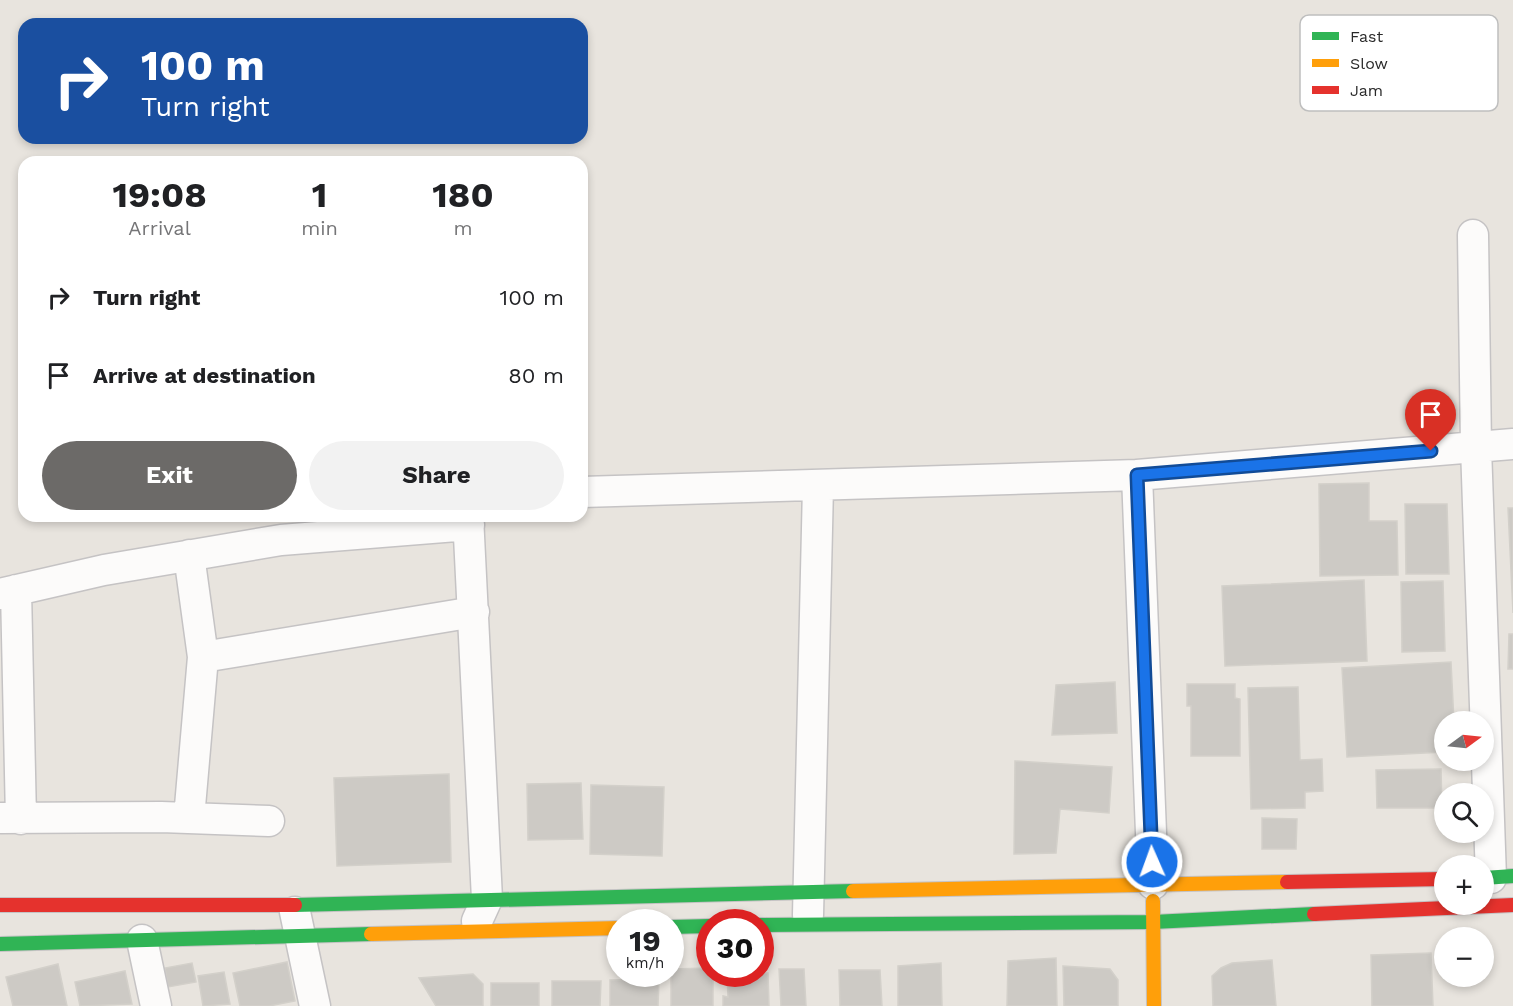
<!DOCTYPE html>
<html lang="en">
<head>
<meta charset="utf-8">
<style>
  :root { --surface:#fff; --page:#f2f2f2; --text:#202124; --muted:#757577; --accent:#6c6a68 }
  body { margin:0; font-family:"Work Sans",sans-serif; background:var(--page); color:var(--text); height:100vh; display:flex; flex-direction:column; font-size:22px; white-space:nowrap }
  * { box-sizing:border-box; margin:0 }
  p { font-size:20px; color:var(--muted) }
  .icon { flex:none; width:33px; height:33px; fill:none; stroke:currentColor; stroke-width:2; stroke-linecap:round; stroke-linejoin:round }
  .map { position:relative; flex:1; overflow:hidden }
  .panel { position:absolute; left:18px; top:156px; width:570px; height:366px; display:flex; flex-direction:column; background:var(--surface); border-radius:18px; box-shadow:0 3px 9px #0003 }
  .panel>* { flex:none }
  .top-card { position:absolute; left:18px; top:18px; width:570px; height:126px; border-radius:18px; box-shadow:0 3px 9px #0003; background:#1a4fa0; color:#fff; overflow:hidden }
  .needle { width:39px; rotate:75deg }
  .tools { position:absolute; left:1434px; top:711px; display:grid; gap:12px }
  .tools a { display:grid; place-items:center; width:60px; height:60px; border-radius:50%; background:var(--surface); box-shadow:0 3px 9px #0003; font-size:30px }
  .speed { position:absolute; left:606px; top:909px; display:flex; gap:12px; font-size:30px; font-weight:700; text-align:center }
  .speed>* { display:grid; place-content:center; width:78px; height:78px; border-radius:50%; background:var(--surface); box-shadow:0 3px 9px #0003; line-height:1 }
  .speed small { font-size:15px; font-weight:400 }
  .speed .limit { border:9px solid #d22; background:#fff; color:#111 }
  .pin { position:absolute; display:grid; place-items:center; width:51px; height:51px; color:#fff; margin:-62px -26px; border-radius:50% 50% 50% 0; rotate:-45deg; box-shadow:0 0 6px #0007 }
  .pin .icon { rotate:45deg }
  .me { position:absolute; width:66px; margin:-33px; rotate:358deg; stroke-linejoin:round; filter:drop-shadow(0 0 4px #0008) }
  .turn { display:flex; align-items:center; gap:21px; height:126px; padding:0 24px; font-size:27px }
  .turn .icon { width:78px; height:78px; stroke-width:2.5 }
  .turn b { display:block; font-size:42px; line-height:51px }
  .eta { display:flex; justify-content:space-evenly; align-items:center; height:102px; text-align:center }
  .eta b { font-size:36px; font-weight:700; line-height:42px }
  .primary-button { display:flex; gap:12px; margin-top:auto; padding:12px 24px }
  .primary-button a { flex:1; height:69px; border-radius:36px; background:var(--accent); color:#fff; font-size:24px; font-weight:700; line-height:69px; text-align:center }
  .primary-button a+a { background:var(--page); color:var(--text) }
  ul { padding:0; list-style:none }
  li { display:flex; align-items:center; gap:18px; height:78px; padding:0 24px }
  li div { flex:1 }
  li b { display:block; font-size:22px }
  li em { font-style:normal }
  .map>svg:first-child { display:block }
  .building { fill:#cdcac5; stroke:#d3d0ca; stroke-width:1.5 }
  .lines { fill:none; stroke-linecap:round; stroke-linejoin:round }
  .street-casing { stroke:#c5c3c4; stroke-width:33 }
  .fast-casing { stroke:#c5c3c4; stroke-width:16 }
  .slow-casing { stroke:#c5c3c4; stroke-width:16 }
  .jam-casing { stroke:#c5c3c4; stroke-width:16 }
  .street { stroke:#fcfbfa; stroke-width:30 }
  .fast { stroke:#30b455; stroke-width:14 }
  .slow { stroke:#ff9f0a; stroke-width:14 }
  .jam { stroke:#e5322d; stroke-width:14 }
  .route-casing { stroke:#114b97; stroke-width:15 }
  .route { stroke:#1a73e8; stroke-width:10 }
  .key { fill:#fff; stroke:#bfbfbf; stroke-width:1.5 }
  .key-label { font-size:16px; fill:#292929 }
</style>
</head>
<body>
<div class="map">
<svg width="1513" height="1006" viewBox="0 0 1513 1006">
  <rect width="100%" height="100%" fill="#e8e4de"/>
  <path class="building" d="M1369,483V521H1397L1398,575L1320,576L1319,484Z
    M1405,504H1447L1449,574H1406Z
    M1508,508H1513V613Z
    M1364,580L1367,661L1225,666L1222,586Z
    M1443,581L1445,651L1402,652L1401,582Z
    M1509,634H1513V669H1508Z
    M1451,662L1454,722H1444V752L1347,757L1342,668Z
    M1115,682L1117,733L1052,735L1056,685Z
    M1187,684H1235V698L1240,699V756H1191V706H1187Z
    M1298,687L1300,760L1322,759L1323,791L1305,792V808L1251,809L1248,688Z
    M1015,761L1112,767L1109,813L1060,809L1056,853L1014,854Z
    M1441,769L1442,808H1377L1376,770Z
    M449,774L451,862L337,866L334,778Z
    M581,783L583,839L528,840L527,784Z
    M591,785L664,787L662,856L590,854Z
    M1262,818L1297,819L1296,849H1262Z
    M1431,953L1433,1006H1372L1371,955Z
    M1056,958L1057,1006H1007L1008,961Z
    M1272,960L1276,1006H1213L1212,976L1221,968L1232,963Z
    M287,962L295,1001L269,1006H240L233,973Z
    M192,963L196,982L168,987L165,968Z
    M941,963L942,1006H898V966Z
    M58,964L67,1006H13L6,977Z
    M1063,966L1110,969L1118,980V1006H1064Z
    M710,968V974H713V1006H671V969Z
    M779,969H804L806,1006H781Z
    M839,970H880L882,1006H840Z
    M125,971L132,1004L80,1006L75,982Z
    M224,972L230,1004L203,1006L198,976Z
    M768,973L769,1006H723V996L728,997L727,974Z
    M473,974L483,984V1006H436L419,978Z
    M659,979L658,1006H610V980Z
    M552,981H601L600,1006H552Z
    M491,983H539V1006H491Z"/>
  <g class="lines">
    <g class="street-casing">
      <path id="street" d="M1473,235L1476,447L1491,878
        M582,492L1137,475
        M468,516L487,899L477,921
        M189,555L203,657L189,818
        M16,590L21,819
        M0,594L104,570L281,540L469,525
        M203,657L474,612
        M0,818L161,817L269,821
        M1153,884L1137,475L1513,444
        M295,912L315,1006
        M808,915L818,486
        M142,940L156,1006"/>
    </g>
    <g class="fast-casing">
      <path id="fast" d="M1484,878L1513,876
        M295,905L853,891
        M760,925L1153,922L1314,914
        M670,927L710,926
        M0,944L371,934"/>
    </g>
    <g class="slow-casing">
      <path id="slow" d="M853,891L1287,882
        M1153,901L1154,1006
        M371,934L620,928"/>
    </g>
    <g class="jam-casing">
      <path id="jam" d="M1287,882L1444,879
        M0,905H295
        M1314,914L1513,905"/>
    </g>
    <use href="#street" class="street"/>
    <use href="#fast" class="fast"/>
    <use href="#slow" class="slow"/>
    <use href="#jam" class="jam"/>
  </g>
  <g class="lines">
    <g class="route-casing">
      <path id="route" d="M1152,862L1137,475L1431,451"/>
    </g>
    <use href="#route" class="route"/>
  </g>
  <rect x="1300" y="15" width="198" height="96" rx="9" class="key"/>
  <rect x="1312" y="32" width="27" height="8" fill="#30b455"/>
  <rect x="1312" y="59" width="27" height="8" fill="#ff9f0a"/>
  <rect x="1312" y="86" width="27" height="8" fill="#e5322d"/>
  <g class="key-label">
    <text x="1350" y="42">Fast</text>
    <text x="1350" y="69">Slow</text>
    <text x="1350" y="96">Jam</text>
  </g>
</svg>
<div class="tools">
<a><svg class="needle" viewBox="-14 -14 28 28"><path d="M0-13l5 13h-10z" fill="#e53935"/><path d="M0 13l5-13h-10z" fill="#757577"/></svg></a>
<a><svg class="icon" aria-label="search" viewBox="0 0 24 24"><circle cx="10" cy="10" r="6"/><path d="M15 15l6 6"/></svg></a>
<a>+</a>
<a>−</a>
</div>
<div class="speed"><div>19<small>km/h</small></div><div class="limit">30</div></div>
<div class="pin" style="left:1431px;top:451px;background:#d93025"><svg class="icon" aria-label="arrive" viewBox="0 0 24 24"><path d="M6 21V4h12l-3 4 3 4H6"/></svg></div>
<svg class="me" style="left:1152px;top:862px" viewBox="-20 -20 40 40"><circle r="17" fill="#1a73e8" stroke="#fff" stroke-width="3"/><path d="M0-11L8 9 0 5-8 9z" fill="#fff"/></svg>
<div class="top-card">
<div class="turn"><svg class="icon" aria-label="right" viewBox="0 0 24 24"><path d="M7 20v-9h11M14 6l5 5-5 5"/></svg><div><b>100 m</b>Turn right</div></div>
</div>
<section class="panel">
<div class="eta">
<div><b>19:08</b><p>Arrival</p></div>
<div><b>1</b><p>min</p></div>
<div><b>180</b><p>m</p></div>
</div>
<ul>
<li><svg class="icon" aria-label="right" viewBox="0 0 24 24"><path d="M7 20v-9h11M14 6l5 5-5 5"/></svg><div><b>Turn right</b></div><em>100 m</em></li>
<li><svg class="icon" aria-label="arrive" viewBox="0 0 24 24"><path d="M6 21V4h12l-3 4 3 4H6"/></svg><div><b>Arrive at destination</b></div><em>80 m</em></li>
</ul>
<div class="primary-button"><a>Exit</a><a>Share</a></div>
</section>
</div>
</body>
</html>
